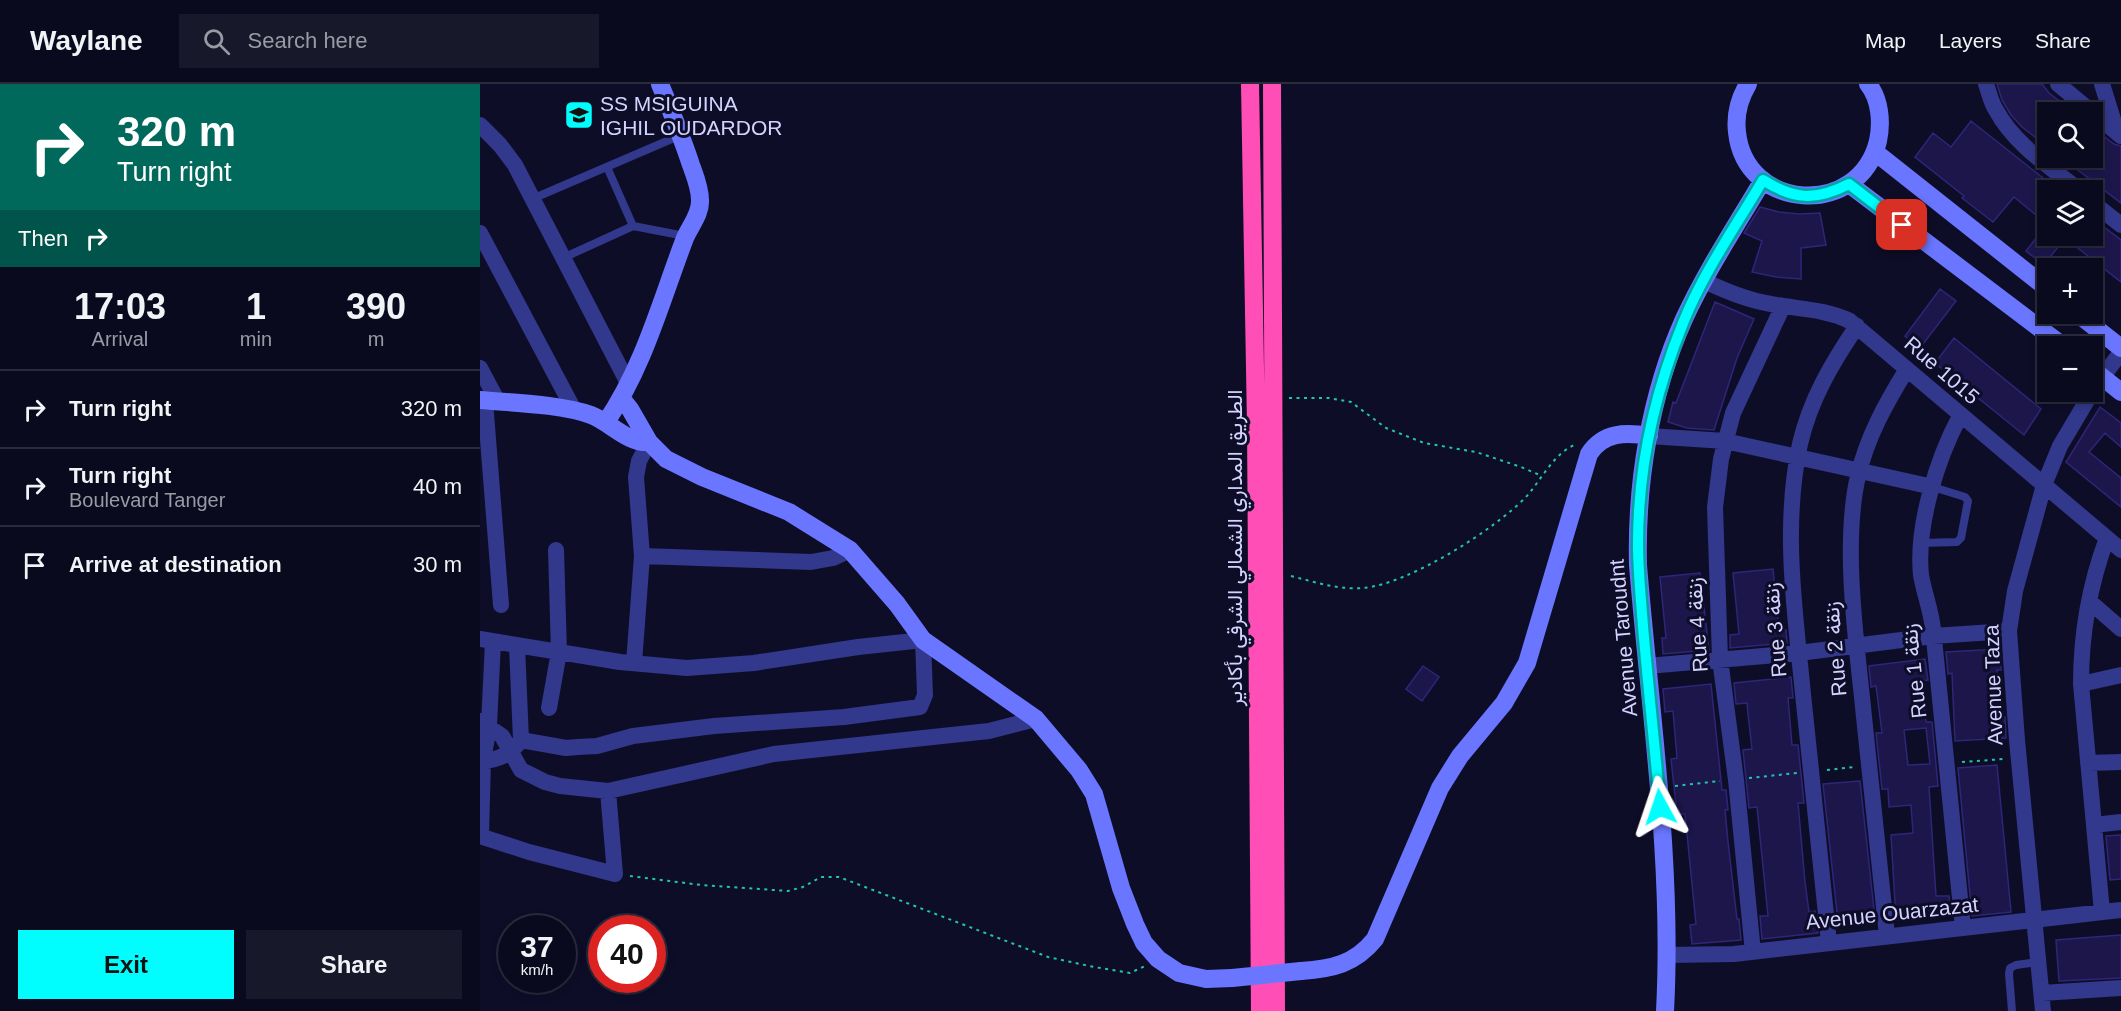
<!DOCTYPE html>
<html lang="en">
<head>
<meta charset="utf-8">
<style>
  :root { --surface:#0a0a1e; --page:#18182b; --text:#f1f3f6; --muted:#999aa4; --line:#2a2b3c; --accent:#00fefe }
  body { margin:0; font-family:Helvetica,Vazirmatn,sans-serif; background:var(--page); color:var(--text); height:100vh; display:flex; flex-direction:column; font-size:22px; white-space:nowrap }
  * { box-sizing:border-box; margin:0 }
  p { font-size:20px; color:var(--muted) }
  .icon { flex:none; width:33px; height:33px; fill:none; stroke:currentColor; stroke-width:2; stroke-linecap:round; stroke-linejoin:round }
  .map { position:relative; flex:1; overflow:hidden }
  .panel { display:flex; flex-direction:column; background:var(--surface); width:480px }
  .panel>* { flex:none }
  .banner { background:#00695c; color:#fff; overflow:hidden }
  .fabs { position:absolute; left:1557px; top:18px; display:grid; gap:12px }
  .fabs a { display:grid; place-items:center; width:66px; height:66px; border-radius:0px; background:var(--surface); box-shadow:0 3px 9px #0003,0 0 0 2px var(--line); font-size:30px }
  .speed { position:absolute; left:18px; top:831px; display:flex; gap:12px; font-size:30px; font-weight:700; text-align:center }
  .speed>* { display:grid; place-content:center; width:78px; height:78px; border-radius:50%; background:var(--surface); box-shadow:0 3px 9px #0003,0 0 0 2px var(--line); line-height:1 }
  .speed small { font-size:15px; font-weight:400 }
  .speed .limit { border:9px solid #d22; background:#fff; color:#111 }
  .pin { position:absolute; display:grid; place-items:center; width:51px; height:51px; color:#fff; margin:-26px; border-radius:12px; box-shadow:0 3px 9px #0006 }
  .me { position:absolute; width:66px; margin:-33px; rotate:355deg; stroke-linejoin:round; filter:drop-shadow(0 0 4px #0008) }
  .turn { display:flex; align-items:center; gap:21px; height:126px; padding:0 18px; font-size:27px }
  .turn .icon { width:78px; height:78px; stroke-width:2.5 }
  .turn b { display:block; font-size:42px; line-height:51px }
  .then { display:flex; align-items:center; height:57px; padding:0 18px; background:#0003; gap:12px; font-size:22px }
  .eta { display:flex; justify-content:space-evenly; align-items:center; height:102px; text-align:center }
  .eta b { font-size:36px; font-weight:600; line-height:42px }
  .cta { display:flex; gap:12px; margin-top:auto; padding:12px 18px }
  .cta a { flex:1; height:69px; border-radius:0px; background:var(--accent); color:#111; font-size:24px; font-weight:600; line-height:69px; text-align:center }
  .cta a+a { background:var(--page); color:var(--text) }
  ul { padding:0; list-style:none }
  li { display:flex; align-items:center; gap:18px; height:78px; padding:0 18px; border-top:2px solid var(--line) }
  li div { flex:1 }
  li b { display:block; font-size:22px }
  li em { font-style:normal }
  header { display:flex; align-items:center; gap:36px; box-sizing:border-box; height:84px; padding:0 30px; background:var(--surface); border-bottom:2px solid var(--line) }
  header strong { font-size:28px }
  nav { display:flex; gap:33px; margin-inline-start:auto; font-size:21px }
  .search { width:420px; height:54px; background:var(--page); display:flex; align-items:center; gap:15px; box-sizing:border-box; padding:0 21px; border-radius:0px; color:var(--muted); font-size:22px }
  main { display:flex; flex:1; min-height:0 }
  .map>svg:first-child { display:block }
  .building { fill:#1c164b; stroke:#2e2679; stroke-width:1.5; fill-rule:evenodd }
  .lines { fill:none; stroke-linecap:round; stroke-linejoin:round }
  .path { stroke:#21c5ab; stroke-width:2; stroke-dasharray:3 4.5; stroke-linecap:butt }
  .lane { stroke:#32388c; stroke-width:8 }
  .street { stroke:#32388c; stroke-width:16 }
  .secondary { stroke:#6a76ff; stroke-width:18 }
  .highway { stroke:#ff4eb5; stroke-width:18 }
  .secondary-bridge { stroke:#6a76ff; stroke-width:18 }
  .route-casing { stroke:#00a5a5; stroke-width:15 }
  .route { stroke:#00fefe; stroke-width:10 }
  .labels { text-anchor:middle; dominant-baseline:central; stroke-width:6; stroke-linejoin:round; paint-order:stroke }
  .poi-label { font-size:21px; fill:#d4d3ff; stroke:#0e0d28; text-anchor:start }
  .street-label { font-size:21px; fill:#d4d3ff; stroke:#0e0d28 }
</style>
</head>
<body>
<header>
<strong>Waylane</strong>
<div class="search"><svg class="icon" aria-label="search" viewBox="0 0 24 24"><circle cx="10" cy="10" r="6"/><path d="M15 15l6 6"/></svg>Search here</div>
<nav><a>Map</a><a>Layers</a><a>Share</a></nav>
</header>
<main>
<section class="panel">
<div class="banner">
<div class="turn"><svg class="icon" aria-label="right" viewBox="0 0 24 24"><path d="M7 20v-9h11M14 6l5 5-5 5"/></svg><div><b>320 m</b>Turn right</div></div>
<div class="then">Then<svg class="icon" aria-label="right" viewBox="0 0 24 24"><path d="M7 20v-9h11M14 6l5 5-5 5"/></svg></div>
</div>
<div class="eta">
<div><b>17:03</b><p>Arrival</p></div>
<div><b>1</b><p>min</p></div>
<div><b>390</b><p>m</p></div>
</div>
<ul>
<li><svg class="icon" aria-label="right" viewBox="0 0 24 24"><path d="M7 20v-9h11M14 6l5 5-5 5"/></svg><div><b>Turn right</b></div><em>320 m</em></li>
<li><svg class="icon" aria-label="right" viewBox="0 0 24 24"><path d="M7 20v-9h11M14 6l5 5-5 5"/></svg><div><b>Turn right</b><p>Boulevard Tanger</p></div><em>40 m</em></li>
<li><svg class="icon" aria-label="arrive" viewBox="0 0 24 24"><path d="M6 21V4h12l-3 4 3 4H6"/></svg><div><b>Arrive at destination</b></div><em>30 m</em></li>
</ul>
<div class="cta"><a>Exit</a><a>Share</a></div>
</section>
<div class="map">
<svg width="1641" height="927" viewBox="0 0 1641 927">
  <rect width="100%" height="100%" fill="#0e0d28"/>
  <path class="building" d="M1517,0H1562L1569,9L1594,28H1568V63L1542,43L1531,31L1522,16Z
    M1491,37L1568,98V152H1612V134L1641,156V198L1585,154L1564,181L1546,167L1567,140L1534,113L1513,138L1482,114L1484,112L1435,73L1453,49L1471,63Z
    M1612,43L1634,60L1641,62V119L1590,80L1596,74H1612Z
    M1280,123L1299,128L1319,130L1340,129L1346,161L1321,164V195L1296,193L1272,188L1282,157L1264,149Z
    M1460,205L1476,217L1440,264L1425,252Z
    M1235,218L1274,235L1257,274L1234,346L1207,344L1188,338L1193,318L1196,319Z
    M1474,254L1561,325L1544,351L1455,279Z
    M1620,323L1641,339V363L1625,349L1609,368L1641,394V423L1586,378Z
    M1293,485L1299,546H1306L1307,559L1250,564V551L1259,550L1253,489Z
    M1220,489L1229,566L1183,570L1182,554H1186L1180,493Z
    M1520,565L1521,586H1517L1518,602L1521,633H1525L1526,654L1475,657L1472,589L1468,590L1466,568Z
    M1445,575L1448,596L1441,597L1446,638H1452L1458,702L1449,703L1456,812H1469L1471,832L1416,836L1411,751L1433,749L1431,721L1409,723L1408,705H1402L1396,649H1402L1396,602L1391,603L1389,582ZM1446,644L1450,680L1428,681L1424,646Z
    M943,582L959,593L942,617L926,605Z
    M1311,593L1313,614H1308L1312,661H1318L1324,719H1318L1325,798L1329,828L1335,827L1338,849L1282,855L1280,832H1288L1280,753L1277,723L1269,724L1263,666L1272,665L1268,630L1267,619L1256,620L1254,599Z
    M1231,600L1242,706H1246L1248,726H1245L1248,758L1257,835H1259L1261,856L1212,860L1210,841L1216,840L1205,730H1197L1191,675L1197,674L1193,627L1185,628L1183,605Z
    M1517,681L1531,828L1492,832L1478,684Z
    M1380,697L1395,835L1358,838L1343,700Z
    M1641,751V795L1630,796L1626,752Z
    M1641,851V894L1579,897L1576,856Z"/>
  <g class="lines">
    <path class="path" d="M809,314H849L871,318L906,344L944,359L996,368L1041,383L1062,392
      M811,492C835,498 858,506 883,504C929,500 1014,446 1046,413C1062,395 1073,370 1096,360
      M1482,678L1524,675
      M1347,686L1374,683
      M1269,694L1317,689
      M1195,702L1240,697
      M150,792L221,801L308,807L323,803L341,793H359L568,873L614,883L650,889L665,882"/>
    <path class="lane" d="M127,83L153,142L205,152
      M52,115L201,51
      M83,174L153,142
      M1442,459L1477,458L1481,454L1488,417L1485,413L1453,403
      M1532,927L1529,890L1530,884L1536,881L1558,878"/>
    <path class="street" d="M1506,0C1509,8 1511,19 1516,26C1534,60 1570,83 1599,106
      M1578,0L1641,52
      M1622,0L1637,48
      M0,41L20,61L35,81L148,299
      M1612,118L1641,141
      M0,149L94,326
      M1224,197C1246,207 1267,216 1291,220C1317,225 1346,225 1370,237L1641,466
      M0,284L17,316
      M1615,303L1641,268
      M5,317L21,521
      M1480,332C1457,375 1436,442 1441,491C1444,509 1451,526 1453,545L1483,844
      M1169,352L1245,357L1453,403
      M162,472L331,478L353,474L370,466
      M1609,517L1641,545
      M0,555L140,578L207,584L274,579L378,563L443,556L445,611L440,623L364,633L234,642L153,652L117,662L98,663L86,664L41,656C30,671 19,676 0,677
      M37,562L41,656
      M154,579L162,472L156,393L159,377L169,358
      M1167,582L1319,569L1453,552L1529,547
      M1601,600L1641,591
      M69,624L79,568L76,466
      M0,637L22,652L41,686L65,698L80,702L128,707L294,670L509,647L556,635
      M1608,679L1641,678
      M1614,741L1641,738
      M0,752L49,768L135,790L128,707
      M1,752L3,677L9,642L13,557
      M1622,828L1601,600C1601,550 1609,502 1627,454
      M1407,852C1399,773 1390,693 1382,613C1375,547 1363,457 1378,392C1387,353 1406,319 1427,285
      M1349,859C1341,776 1332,693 1323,610C1315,527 1302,443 1320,360C1330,316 1352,279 1377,242
      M1273,868L1256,696L1240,575L1235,423L1241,375L1253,329L1303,222
      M1188,871L1254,870L1641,826
      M1562,909L1641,904
      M1563,927L1537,656L1529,547L1535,507L1564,401L1580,362L1612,308"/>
    <path class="secondary" d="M1268,0C1259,15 1255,31 1257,48C1265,127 1379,135 1398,57C1402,38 1400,15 1388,0
      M1395,68L1568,205
      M1369,100L1583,262
      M1598,230L1641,264
      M1612,285L1641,308
      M142,315L150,325L169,358L186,375L222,393L309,428L370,466L417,520L443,556L556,635L599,686L614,710L641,804L655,840L664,859L678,875L699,889L726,895L752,894
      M0,316C33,319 80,320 111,331C130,338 148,360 169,358
      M126,338C164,282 181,217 205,154C210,142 221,130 220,116C220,104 215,92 211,81C202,53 191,27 180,0
      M821,887C852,885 875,880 895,855L960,704L980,672L1024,619L1047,579L1109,370C1123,348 1146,348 1169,352
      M1185,927C1193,778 1170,629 1158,481C1156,399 1170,311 1204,235C1226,187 1256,142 1283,96"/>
    <path class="highway" d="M770,0L776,341L780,927
      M792,0L796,927"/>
    <path class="secondary-bridge" d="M752,894L821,887"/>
  </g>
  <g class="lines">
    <g class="route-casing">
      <path id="route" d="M1180,723C1175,662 1168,602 1163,542C1161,515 1158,487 1158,460C1158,385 1175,308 1203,239C1223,189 1256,142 1283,96C1314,116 1336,117 1369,100L1422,141"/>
    </g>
    <use href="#route" class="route"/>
  </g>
  <defs>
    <g id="school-square" transform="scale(1.5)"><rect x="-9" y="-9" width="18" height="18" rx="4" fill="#00fefe" stroke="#0e0d28"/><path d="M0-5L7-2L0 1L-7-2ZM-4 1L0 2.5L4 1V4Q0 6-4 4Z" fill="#111"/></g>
  </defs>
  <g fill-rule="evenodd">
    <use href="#school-square" x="99" y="31"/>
  </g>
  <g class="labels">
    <g class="poi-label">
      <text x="120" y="19">SS MSIGUINA<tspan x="120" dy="24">IGHIL OUDARDOR</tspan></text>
    </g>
    <g class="street-label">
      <text transform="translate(1462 286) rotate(41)">Rue 1015</text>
      <text transform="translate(754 464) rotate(-90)">الطريق المداري الشمالي الشرقي بأكادير</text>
      <text transform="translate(1217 541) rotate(-94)">Rue 4 زنقة</text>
      <text transform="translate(1295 546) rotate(-95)">Rue 3 زنقة</text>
      <text transform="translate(1143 554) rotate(-95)">Avenue Taroudnt</text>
      <text transform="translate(1355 565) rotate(-95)">Rue 2 زنقة</text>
      <text transform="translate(1434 587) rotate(-96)">Rue 1 زنقة</text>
      <text transform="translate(1513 601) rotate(-92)">Avenue Taza</text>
      <text transform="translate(1412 829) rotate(-6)">Avenue Ouarzazat</text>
    </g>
  </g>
</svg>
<div class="fabs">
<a><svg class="icon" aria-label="search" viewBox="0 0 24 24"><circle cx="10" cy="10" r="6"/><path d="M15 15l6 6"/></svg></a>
<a><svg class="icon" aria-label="layers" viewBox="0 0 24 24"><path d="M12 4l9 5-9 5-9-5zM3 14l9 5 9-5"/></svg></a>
<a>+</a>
<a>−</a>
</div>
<div class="speed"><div>37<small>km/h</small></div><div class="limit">40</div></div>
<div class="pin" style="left:1422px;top:141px;background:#d93025"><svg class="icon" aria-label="arrive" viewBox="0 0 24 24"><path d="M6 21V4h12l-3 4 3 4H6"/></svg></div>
<svg class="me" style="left:1180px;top:723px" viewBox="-20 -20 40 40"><path d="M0-17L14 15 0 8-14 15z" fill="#00fefe" stroke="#fff" stroke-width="4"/></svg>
</div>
</main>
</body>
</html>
